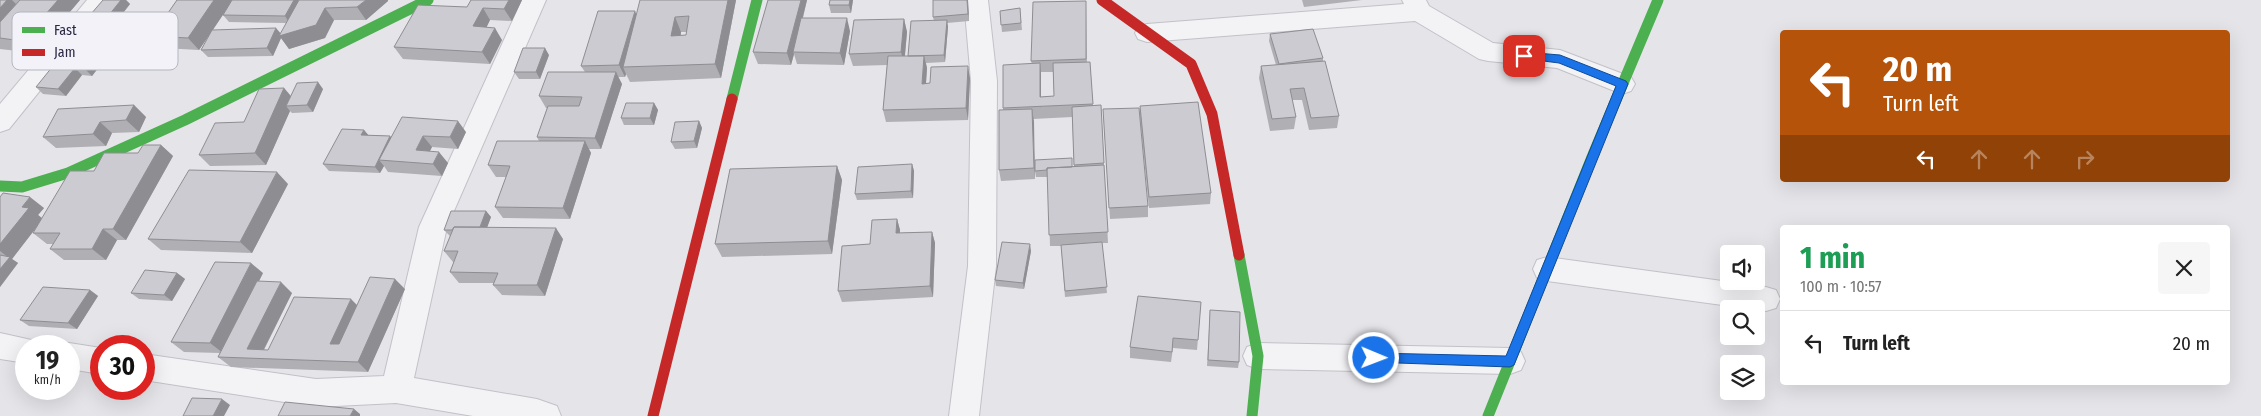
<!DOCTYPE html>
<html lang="en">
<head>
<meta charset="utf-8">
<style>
  :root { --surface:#fff; --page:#f6f6f6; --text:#222; --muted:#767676; --line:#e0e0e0 }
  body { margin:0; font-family:"Fira Sans Condensed",sans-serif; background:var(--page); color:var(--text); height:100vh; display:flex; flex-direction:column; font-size:19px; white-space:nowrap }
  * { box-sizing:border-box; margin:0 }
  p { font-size:16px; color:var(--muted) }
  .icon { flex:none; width:28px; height:28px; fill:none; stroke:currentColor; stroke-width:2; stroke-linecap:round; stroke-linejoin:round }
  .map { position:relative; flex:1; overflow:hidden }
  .panel { position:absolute; left:1780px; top:225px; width:450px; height:160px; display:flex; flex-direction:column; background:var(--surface); border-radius:5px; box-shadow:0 5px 20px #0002 }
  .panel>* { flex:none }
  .hud { position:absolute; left:1780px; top:30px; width:450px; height:152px; border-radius:5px; box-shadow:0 5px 20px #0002; background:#b45309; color:#fff; overflow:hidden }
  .controls { position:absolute; left:1720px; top:245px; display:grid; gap:10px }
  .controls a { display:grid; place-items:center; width:45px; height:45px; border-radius:5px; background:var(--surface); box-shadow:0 5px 20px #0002; font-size:25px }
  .speed { position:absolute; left:15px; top:335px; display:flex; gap:10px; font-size:25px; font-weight:700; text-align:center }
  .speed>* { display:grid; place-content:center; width:65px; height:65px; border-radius:50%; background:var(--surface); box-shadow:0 5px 20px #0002; line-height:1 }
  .speed small { font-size:12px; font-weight:400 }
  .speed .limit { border:8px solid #d22; background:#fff; color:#111 }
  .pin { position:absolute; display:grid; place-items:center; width:42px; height:42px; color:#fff; margin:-21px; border-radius:10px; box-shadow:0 2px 8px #0006 }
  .me { position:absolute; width:55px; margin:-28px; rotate:91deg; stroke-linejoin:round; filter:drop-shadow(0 0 4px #0008) }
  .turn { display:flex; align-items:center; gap:18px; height:105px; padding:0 20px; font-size:22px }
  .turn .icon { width:65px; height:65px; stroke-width:2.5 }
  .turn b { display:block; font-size:35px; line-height:42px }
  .lanes { display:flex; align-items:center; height:48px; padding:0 20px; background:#0003; justify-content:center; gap:25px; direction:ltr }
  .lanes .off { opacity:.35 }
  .round { display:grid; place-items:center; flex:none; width:52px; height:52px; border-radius:5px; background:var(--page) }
  .head { display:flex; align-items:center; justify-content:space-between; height:85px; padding:0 20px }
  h1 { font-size:30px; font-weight:700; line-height:38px; color:#1e9e55 }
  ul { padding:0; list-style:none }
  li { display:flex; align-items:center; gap:15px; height:65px; padding:0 20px; border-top:1px solid var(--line) }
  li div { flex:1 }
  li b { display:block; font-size:19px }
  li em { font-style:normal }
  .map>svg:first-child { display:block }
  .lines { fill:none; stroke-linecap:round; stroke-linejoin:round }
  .street-casing { stroke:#c1c1c7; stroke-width:2 }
  .street { fill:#f3f3f6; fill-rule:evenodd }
  .fast { stroke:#4caf50; stroke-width:11 }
  .jam { stroke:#c62828; stroke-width:11 }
  .wall { fill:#afafb4; fill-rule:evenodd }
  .shaded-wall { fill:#8e8e92 }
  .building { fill:#cbcbd1; stroke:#8e8e92; fill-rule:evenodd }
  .route { fill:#1a73e8; stroke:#114b97 }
  .key { fill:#f2f2f8; stroke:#b6b5c2; stroke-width:1 }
  .key-label { font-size:14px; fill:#2a2845 }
</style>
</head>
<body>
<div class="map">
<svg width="2261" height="416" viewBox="0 0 2261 416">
  <rect width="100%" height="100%" fill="#e4e4e9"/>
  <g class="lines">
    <g class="street-casing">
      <path id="street" d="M87,0H113L9,129L0,132V104Z
        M522,0H546L447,227L414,378L537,399L557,406L561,416H473L396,403L316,407L144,380V354L316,379L384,376L419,227Z
        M964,0H988L997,81L996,266L979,416H949L968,266L971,81Z
        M1402,0H1426L1429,6L1493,43L1560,50L1631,77L1635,84L1631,91L1622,94L1557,68L1488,61L1479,59L1415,21L1147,42L1138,39L1135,33L1138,27L1147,24L1404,4Z
        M1547,257L1766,287L1776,290L1780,299L1776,308L1766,311L1547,281L1537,278L1533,269L1537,260Z
        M0,333L36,341L39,346H26V363L0,359Z
        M69,343L101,348V374L69,369V346H60Z
        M1258,343L1510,348L1521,352L1525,361L1521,370L1510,374L1258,369L1247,365L1243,356L1247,347Z"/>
    </g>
    <use href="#street" class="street"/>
    <path class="fast" d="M732,99L757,0
      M0,186L22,187L68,173L185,120L428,0
      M1239,255L1258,356L1252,416
      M1488,416L1592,157L1658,0"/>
    <path class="jam" d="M1102,0L1191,64L1212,114L1239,255
      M653,416L732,99"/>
  </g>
  <path class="wall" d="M0,0H80L35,53L0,49Z
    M103,0H126L130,4L116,22L98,21L91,14Z
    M177,0H388V1L366,20H334L325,38L289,49L281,38L273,56L208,57L201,50L210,34L199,50L163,48L152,36ZM226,10L223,15L229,22L286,23L281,34L213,30Z
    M471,0H522L512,21L490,20L486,27L502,40L490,64L403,59L394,47L467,7Z
    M736,0L721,78L630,82L626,74L625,77H618L622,84L601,149H589L591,153L570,219L503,218L495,207L506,177H496L488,165L539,141L537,137L547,108H546L539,96L585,72L581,66L636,14ZM681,32H686V35H681Z
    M768,0H807L803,18L850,31L844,65L797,64L794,54L791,65L758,64L753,52Z
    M853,0L851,13H831L829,5Z
    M968,0L969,21L947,23L948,27L945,62L926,63L927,68L926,84L970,78L968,120L886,122L883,110L887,65L853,66L849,54L904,19L907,32L905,56H908L934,21L933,17Z
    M1302,0H1362L1304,7Z
    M1086,1L1087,62H1090L1093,106L1101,105L1108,243H1102L1107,293L1065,297L1061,246H1050L1048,177H1036L1035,171L1074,166L1072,117L1033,119L1035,179L1001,181L999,170L1003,110V65L1032,64L1031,61ZM1041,72H1053L1054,96L1041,97Z
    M1020,8L1022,30L1002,32L1000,11Z
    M1270,34L1323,58V61L1339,116L1337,128L1309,130L1302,100H1292L1296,117L1294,129L1270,131L1259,78L1261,66L1276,65L1269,41Z
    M105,42L112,50L92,76L82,75L66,96L43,94L36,87Z
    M549,55L540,79H519L514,72Z
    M284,88L291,96L323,89L313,112L292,113L290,111L266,165L210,166L199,155L244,122Z
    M654,103L658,110L654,125H624L621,118Z
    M134,105L146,117L139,132L112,133L106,146L56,148L43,137Z
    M1140,106L1211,193L1210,204L1149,208L1140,118Z
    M1103,109L1148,206V217L1110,219Z
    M699,121L702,128L697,148L675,149L671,142Z
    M364,130L368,135L390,136L391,138L466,132L458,149L432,147L430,151L448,163L442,176L388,172L384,166L380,173L329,171L323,164Z
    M161,145L173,156L126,240H117L106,260H64L50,249L53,244H47L33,233L37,226L12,259L18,263L0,287V197L44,208L38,215L42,218L94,171Z
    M912,164L914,171L913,198L857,200L855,194Z
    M837,166L842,180L832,254L722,257L715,244Z
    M288,184L252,253L161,250L148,239Z
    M486,211L491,217L487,227L563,239L545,296L502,295L493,285L494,283H459L450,272L454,262H453L444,251L450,236L444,230Z
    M897,219L900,230V233L932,232L935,243L933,297L842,302L838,291L870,244Z
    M1031,251L1024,289L996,286L995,280Z
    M177,273L185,279L172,301L139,299L131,293Z
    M263,273L259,281L292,293L264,350H268L357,305L405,289L368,372L231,367L218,357L220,353L184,352L171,342Z
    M90,290L98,296L77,329L29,326L20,320Z
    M1201,302L1197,350L1173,348L1171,362L1130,358V347Z
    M1210,310L1239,362L1238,368L1207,366Z"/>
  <path class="shaded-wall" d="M7,0H12L22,10L0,34V8Z
    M58,0H80L35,53L22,41Z
    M121,0H126L130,4L116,22L109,15Z
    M214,0H233L199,50L188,38Z
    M294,0H298L301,4L290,24L285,16Z
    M366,0H388V1L366,20L357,7Z
    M509,0H522L512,21L504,9Z
    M728,0H736L721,78L715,64Z
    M801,0H807L794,52H793L794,54L791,65L787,53Z
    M850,0H853L851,13L849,5Z
    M967,0H968L969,21L968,14Z
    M325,8L334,20L325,38L289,49L281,38L273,56L267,48L276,28L282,35Z
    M483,8L490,20L481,39L473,26Z
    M635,11L640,23L623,67L626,74L625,77L619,65Z
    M675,17L681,32L678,51L671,36Z
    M847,18L850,31L844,65L840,53Z
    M904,19L907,32L904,64L901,52Z
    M947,20L948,27L945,62L944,55Z
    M495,28L502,40L490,64L482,52Z
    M105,42L112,50L92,76L85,69Z
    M545,48L549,55L540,79L536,72Z
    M924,56L927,68L925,96L922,84Z
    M1040,63L1041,75V109L1040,97Z
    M968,66L970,78L968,120L966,108Z
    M75,68L82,75L66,96L58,89Z
    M616,72L622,84L601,149L595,138Z
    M318,82L323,89L313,112L307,105Z
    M284,88L294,100L286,106L290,111L266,165L255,153Z
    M654,103L658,110L654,125L650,118Z
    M134,105L146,117L139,132L126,120Z
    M1032,109L1034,121L1035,179L1034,168Z
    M458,121L466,132L458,149L450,137Z
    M699,121L702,128L697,148L694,141Z
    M100,122L112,133L106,146L93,134Z
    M364,130L370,137L361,135Z
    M390,136L395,143L379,160L384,166L380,173L375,167Z
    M423,136L432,147L424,162L416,150Z
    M585,141L591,153L570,219L563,208Z
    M161,145L173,156L126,240L113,229Z
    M439,152L448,163L442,176L433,164Z
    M912,164L914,171L913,198L911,191Z
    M837,166L842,180L832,254L828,241Z
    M277,172L288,184L252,253L240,242Z
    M30,197L44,208L38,215L43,219L12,259L18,263L0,287V269L9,258L0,251V244L22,207Z
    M486,211L491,217L484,236L479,230Z
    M897,219L900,230L899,244L896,233Z
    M556,228L563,239L545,296L537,285Z
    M103,229L117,240L106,260L92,249Z
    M932,232L935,243L933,297L930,286Z
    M1030,244L1031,251L1024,289L1023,283Z
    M251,263L263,273L223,353L210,343Z
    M177,273L185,279L172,301L164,295Z
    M395,279L405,289L368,372L358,362Z
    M281,282L292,293L259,359L247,349Z
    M90,290L98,296L77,329L68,323Z
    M351,299L362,310L341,354L330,344Z
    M222,399L230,405L224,416H213Z
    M354,409L360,414V416H350Z"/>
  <path class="building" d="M0,0H7L0,8Z
    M20,0H58L22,41L0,38V22Z
    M103,0H121L109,15L91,14Z
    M177,0H214L188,38L152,36Z
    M232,0H294L285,16L223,15Z
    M299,0H366L357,7L325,8L316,25L279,36Z
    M471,0H509L504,9L483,8L473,26L495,28L482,52L394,47L418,5L467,7Z
    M640,0H728L715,64L623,67ZM689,16L686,35L671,36L675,17Z
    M768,0H801L787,53L753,52Z
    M830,0H850L849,5H829Z
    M933,0H967L968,14L933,17Z
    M1086,1V59L1031,61L1033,2Z
    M1020,8L1021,23L1001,25L1000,11Z
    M598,11H635L619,65L581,66Z
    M801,18H847L840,53L793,52Z
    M904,19L901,52L849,54L854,20Z
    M947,20L944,55L908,56L911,21Z
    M276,28L267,48L201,50L212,30Z
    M1313,29L1323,58L1279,64L1270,34Z
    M74,40L105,42L85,69L75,68L58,89L36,87Z
    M523,48H545L536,72H514Z
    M888,56H924L922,84L930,83L931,67L968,66L966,108L883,110Z
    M1325,61L1339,116L1311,118L1304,88L1290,89L1296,117L1272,119L1261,66Z
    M1090,62L1093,104L1003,108V65L1040,63V97L1054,96L1053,63Z
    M548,72H616L595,138L537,137L548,106H579L582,97L539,96Z
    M318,82L307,105L286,106L297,83Z
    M284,88L255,153L199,155L215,123L244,122L259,89Z
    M1198,102L1211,193L1149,197L1140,106Z
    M626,103H654L650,118H621Z
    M134,105L126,120L100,122L93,134L43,137L58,109Z
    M1101,105L1104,163L1074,165L1072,107Z
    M1139,108L1148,206L1109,208L1103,109Z
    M1032,109L1034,168L999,170V110Z
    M402,117L458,121L450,137L423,136L416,150L439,152L433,164L379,160Z
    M699,121L694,141L671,142L675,122Z
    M342,129L364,130L361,135L390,136L375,167L323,164Z
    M497,141H585L563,208L495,207L510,166L488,165Z
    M143,145H161L113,229H103L92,249H50L60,233H33L70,171H94L104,153H138Z
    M1072,158V167L1047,168V170L1035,171V160Z
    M912,164L911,191L855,194L858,167Z
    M1104,165L1108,232L1049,235L1047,168Z
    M837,166L828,241L715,244L730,169Z
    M189,170L277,172L240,242L148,239Z
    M3,193L30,197L22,207L29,208L0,244V197Z
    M451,211H486L480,227H454L452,230H444Z
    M897,219L896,233L932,232L930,286L838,291L842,246L870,244L872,220Z
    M454,227L556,228L537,285H493L498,273L450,272L458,251H444Z
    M1002,242L1030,244L1023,283L995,280Z
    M1102,242L1107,287L1065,291L1061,245Z
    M0,255L10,257L0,269Z
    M215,262L251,263L210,343L171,342Z
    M145,270L177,273L164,295L131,293Z
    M370,277L395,279L358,362L218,357L257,281L281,282L247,349L268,350L294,297L351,299L330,344H339Z
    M43,287L90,290L68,323L20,320Z
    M1138,296L1201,302L1198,340L1173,338L1172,352L1130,347Z
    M1210,310L1240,312L1239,362L1208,360Z
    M192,398L222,399L213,416H183Z
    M285,402L354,409L350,416H278Z"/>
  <path class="route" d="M1524,52L1560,55L1626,81L1628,84L1514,365L1510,367L1370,362L1368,358L1370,355L1374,353L1506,356L1616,86L1559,63L1520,58L1519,56Z"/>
  <rect x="12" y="12" width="166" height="58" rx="8" class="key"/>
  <rect x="22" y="27" width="23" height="6" fill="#4caf50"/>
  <rect x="22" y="49" width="23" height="7" fill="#c62828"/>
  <g class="key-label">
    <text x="54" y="35">Fast</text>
    <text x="54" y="57">Jam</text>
  </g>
</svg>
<div class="controls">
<a><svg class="icon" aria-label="sound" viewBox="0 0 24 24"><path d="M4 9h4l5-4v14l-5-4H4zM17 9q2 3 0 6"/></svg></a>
<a><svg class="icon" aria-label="search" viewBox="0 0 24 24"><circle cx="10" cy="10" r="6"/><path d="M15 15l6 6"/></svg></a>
<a><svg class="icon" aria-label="layers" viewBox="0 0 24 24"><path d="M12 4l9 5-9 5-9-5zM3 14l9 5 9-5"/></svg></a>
</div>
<div class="speed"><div>19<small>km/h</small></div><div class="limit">30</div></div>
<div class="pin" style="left:1524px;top:56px;background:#d93025"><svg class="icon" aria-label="arrive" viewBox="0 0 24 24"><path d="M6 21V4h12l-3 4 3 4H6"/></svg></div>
<svg class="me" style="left:1374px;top:358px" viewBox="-20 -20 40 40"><circle r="17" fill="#1a73e8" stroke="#fff" stroke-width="3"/><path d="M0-11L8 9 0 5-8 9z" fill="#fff"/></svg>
<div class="hud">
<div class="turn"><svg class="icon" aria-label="left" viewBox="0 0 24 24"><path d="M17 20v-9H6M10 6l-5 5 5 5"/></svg><div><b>20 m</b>Turn left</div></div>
<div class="lanes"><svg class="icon" aria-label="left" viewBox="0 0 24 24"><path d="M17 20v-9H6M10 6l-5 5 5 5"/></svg><svg class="icon off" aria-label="ahead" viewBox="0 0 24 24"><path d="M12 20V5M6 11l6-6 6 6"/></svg><svg class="icon off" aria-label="ahead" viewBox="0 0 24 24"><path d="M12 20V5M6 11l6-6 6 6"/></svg><svg class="icon off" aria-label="right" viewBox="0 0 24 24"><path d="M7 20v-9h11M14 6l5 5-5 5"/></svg></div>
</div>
<section class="panel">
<div class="head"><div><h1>1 min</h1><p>100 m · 10:57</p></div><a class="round"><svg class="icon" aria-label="close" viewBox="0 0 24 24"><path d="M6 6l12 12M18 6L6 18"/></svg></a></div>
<ul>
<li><svg class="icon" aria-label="left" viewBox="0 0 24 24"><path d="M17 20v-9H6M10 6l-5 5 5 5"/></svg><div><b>Turn left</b></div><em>20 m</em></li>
</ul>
</section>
</div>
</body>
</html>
